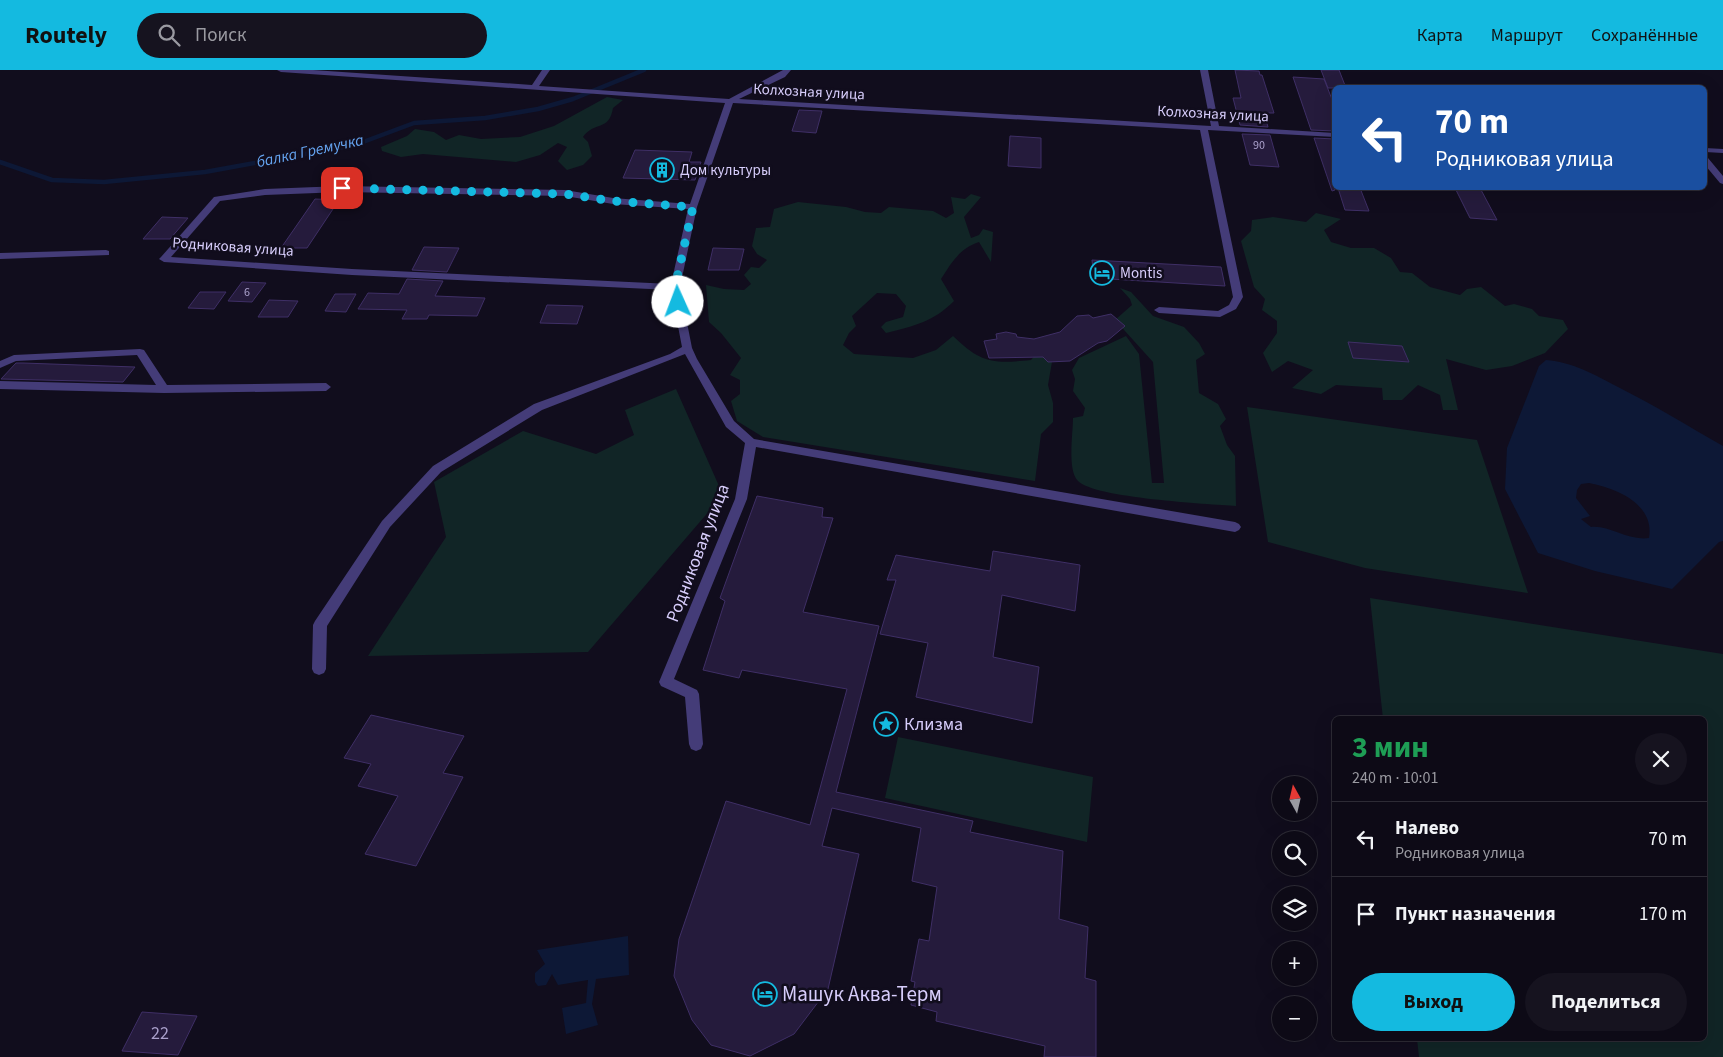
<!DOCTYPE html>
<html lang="ru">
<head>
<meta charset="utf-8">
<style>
  :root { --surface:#0d0a16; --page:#16131f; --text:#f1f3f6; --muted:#9a9aa1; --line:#2d2b35; --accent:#14bae0 }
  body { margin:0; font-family:"Source Sans 3",sans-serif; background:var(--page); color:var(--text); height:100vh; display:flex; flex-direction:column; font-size:19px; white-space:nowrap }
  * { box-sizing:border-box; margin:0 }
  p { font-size:16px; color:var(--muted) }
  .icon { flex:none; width:28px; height:28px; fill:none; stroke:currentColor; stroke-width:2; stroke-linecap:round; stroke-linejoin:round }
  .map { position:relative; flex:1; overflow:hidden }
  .panel { position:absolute; left:1332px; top:646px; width:375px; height:325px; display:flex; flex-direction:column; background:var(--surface); border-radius:8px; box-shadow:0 5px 20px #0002,0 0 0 1px var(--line) }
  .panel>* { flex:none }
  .hud { position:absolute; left:1332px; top:15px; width:375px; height:105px; border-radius:8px; box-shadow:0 5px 20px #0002,0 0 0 1px var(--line); background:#1a4fa0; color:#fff; overflow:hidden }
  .needle { width:32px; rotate:352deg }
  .controls { position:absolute; left:1272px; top:706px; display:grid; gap:10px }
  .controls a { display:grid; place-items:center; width:45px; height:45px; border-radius:50%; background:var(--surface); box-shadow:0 5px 20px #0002,0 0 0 1px var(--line); font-size:25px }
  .pin { position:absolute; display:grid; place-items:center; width:42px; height:42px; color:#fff; margin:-21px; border-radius:10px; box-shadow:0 2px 8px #0006 }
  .me { position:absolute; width:55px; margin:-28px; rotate:358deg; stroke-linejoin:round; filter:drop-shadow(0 0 4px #0008) }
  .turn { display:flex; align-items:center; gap:18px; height:105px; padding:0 20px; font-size:22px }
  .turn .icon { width:65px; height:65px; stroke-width:2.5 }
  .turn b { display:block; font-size:35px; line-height:42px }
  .round { display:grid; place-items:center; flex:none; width:52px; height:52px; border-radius:26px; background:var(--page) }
  .summary { display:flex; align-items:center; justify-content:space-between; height:85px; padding:0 20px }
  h1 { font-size:30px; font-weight:700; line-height:38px; color:#1e9e55 }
  .button { display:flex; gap:10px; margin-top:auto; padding:10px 20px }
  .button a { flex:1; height:58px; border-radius:30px; background:var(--accent); color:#111; font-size:20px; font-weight:700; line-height:58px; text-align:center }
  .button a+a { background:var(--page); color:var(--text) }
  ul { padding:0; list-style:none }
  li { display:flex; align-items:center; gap:15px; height:75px; padding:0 20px; border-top:1px solid var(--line) }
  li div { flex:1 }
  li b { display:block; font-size:19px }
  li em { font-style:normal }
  header { display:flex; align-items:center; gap:30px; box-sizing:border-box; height:70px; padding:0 25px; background:var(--accent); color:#111 }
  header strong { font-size:24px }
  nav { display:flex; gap:28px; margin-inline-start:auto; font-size:18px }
  .search { width:350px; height:45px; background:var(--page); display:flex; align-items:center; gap:12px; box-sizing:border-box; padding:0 18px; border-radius:28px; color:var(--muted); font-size:19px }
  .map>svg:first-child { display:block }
  .green { fill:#112526 }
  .water { fill:#0d1836; fill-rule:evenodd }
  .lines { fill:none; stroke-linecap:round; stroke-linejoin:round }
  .stream { stroke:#0d1836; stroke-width:4.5 }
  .building { fill:#251b3c; stroke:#3f2f66 }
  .minor { fill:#443c78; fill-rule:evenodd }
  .route { stroke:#14bae0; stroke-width:9; stroke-dasharray:0 16.2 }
  .labels { text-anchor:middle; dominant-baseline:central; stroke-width:5; stroke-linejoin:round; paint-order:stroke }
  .far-number-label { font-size:12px; fill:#aaa0cb }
  .far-street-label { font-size:15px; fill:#d7cdfb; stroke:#110d1d }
  .far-poi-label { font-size:15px; fill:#d7cdfb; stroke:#110d1d; text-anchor:start }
  .far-water-label { font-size:16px; font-style:italic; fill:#65a4f1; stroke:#110d1d }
  .street-label { font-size:18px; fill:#d7cdfb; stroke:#110d1d }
  .poi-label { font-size:18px; fill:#d7cdfb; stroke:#110d1d; text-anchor:start }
  .near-number-label { font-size:18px; fill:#aaa0cb }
  .near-poi-label { font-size:21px; fill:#d7cdfb; stroke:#110d1d; text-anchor:start }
</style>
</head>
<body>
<header>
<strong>Routely</strong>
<div class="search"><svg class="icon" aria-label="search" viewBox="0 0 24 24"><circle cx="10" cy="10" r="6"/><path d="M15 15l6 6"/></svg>Поиск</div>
<nav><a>Карта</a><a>Маршрут</a><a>Сохранённые</a></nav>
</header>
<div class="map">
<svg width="1723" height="987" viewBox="0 0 1723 987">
  <rect width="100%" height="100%" fill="#110d1d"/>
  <path class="green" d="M607,27L623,30L613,38C609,62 594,51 583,67L588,72L592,86L583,95L567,100L558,91L567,77L558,73L540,85L516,92L423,84L401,87L382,81L381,77L407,66L415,59L434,62L446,70L459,65L481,69L520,67L554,56Z
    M971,124L981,127L964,147L971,168L979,165L983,159L993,162L991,192L979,172C959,179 952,192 941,209L954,231C933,252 914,256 886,263L881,257L886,252L903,247L906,236L896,224L877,223L852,246L856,256L849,263L843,275L854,284L913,288L936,280L953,266C981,293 992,294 1031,290L1037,283L1053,286L1048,315L1053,333V352L1041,364L1035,411L763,367L737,351L731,331L740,324V310L730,305L741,288L721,263L709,252L706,215L724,219L744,220L751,214L744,205L751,197L759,198L767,190L757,184L752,176L756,158L770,157L774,139L798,132L846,137L865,142L881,143L889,137L933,141L946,148L954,143L951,127L965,129Z
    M1316,143L1341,149L1324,160L1331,172L1351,178H1374L1391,188L1400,202L1412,203L1430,217L1460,225L1467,219L1481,217L1505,236L1514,234L1532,239L1539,246L1563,250L1568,259L1545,283L1512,296L1486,300L1446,289L1458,340H1443L1440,325L1418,315L1402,330H1383L1382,318L1336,315L1321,324L1292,318L1313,300L1288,291L1272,302L1263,283L1277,263V251L1262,240L1265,229L1254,217L1241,171L1251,161L1252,150L1273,147L1306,152Z
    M1120,218L1131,222L1153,246L1184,257L1199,273L1205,284L1196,290L1199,323L1218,334L1226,349L1220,356L1227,375L1235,386L1236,436C1208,434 1094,428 1078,411C1067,400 1073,364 1073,348L1083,346L1085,338L1073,321L1075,309L1072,300L1079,288L1126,266L1139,284L1152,413H1164L1153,292L1115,250L1132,235L1130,229Z
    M676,319L723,425L588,582L368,586L446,467L434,412L523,361L596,384L634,365L625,340Z
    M1247,337L1477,370L1528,523L1365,498L1268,472Z
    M1370,528L1723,584V987H1419L1417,969H1705V649H1383Z
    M898,667L1093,707L1087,772L885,728Z"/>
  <path class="water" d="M1546,290C1573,292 1595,305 1618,317C1654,335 1688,356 1723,376V471L1719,472L1672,519L1595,501L1538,483L1505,419L1507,378L1539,296ZM1589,413C1616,418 1655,434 1649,468C1627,471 1610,455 1591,457L1581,449L1590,446L1576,428L1577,420L1581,414Z
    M628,866L629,905L596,909L592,934L598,955L566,964L562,938L586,933L588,910L558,915L552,904L546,915L538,916L535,912V903L545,894L537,880Z"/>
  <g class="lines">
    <path class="stream" d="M0,92L52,110L104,112L205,102L355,75L414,53L485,48L538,39L573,29L644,0"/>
  </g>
  <path class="building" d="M1235,0L1259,1L1260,5H1262L1274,43H1264L1268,57L1240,55L1233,28H1241Z
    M1321,0H1339L1346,18H1328Z
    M1293,7L1324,9L1335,37V61L1311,60Z
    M799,40L822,41L816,63L792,61Z
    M1242,64L1270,65L1279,97L1250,95Z
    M1010,66L1041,68V98L1008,96Z
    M1314,68L1335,69V120L1332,121Z
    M635,80L692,82L689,92H701L695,110L623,108Z
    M1338,118H1360L1369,141L1345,140Z
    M1455,118H1480L1497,150L1470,148Z
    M315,129L339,130L307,178H281Z
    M162,147L188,148L170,169H143Z
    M424,177L459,178L447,202L412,200Z
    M713,178L744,179L739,200H708Z
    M1092,190L1221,197L1225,216L1094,208Z
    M407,209L443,211L435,226L485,228L477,246L429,245L427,249H402L407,240L358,239L368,223L399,224Z
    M242,212L266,213L252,232L228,231Z
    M200,222H226L214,239L188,238Z
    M335,224H356L346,242L325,241Z
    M269,230L298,231L288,247H258Z
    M547,235L583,236L577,254L540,253Z
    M1111,244L1125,256L1107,271L1098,273L1070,291L1048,292L1043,287L989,288L984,271L997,269L996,264L1006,262L1016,264L1017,267L1034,269L1060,262L1077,246L1089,245L1093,248Z
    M1348,272L1402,276L1409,292L1353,288Z
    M16,293H23L135,297L123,312L1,309Z
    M757,426L823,438L822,447L833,448L803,542L879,556L836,722L973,751L970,762L1063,781L1059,849L1088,857L1085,908L1096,911V987H1044L1045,976L936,951L937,942L911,935L915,912L911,911L919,869L929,871L937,817L912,811L921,758L832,738L822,776L859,784L828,919L794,964L750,986L711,975L692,950L674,906L679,869L726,731L810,755L847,619L742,600L739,608L703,600L725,531L720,528Z
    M993,481L1080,495L1075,541L1002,525L993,587L1039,597L1032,653L916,627L928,573L880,564L896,510H887L896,485L990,501Z
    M371,645L464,666L443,703L463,707L416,796L365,784L398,726L358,716L371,694L344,688Z
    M142,942L197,946L178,985L122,981Z"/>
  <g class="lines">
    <path class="minor" d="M277,0H313L532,15L542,0H550L539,16L729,29L783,0H791L785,7L739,29L1211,56L1200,0H1208L1219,56L1335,63V67L1208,60L1243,227L1236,239L1220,247L1159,243L1154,240L1159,237L1218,241L1229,235L1233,227L1200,60L733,33L697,137L680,217L692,278L697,289L734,351L754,369L1235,452L1239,454L1241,457L1239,460L1235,462L756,377L747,429L674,609L697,620L699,624L703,674L701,679L696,681L691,679L689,674L685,627L661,616L659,612L735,429L745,373L726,357L685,284L542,340L441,402L390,457L327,556L326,599L324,603L319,605L314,603L312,599L313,555L315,551L382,451L433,396L534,334L670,284L682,277L671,220L352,205L164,192L159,189L161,187L214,127L265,119L342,116L565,120L613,128L690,134L725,33L281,2ZM342,122L565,126L613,134L688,139L671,214L352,199L171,187L220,131L265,125Z
      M1705,78L1723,79V83L1705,82Z
      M1705,88H1708L1723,106V114L1720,113L1705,95Z
      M106,180L109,181V185L0,189V183Z
      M140,279L144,280L167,315L326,313L331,317L326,321L164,323L0,319V311L156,315L137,285L16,291L0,298V291L14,285Z"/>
  </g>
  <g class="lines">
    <path class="route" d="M342,118L565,124L613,131L693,137L675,217L678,232"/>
  </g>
  <defs>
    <g id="building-ring" transform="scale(1.25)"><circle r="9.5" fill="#110d1d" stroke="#14bae0" stroke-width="1.5"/><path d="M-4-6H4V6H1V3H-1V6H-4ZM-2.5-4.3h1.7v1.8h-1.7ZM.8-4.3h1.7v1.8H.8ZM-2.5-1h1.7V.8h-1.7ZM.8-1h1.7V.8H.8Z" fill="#14bae0"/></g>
    <g id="hotel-ring" transform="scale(1.25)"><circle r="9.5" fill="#110d1d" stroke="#14bae0" stroke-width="1.5"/><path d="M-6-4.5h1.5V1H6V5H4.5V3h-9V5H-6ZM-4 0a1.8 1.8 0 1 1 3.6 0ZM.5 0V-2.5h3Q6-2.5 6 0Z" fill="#14bae0"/></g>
    <g id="sight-ring" transform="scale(1.25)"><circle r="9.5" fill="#110d1d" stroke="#14bae0" stroke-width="1.5"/><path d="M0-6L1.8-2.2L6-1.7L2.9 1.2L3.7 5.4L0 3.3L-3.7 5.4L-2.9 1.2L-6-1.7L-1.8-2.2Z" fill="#14bae0"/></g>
  </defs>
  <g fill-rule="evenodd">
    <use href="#building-ring" x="662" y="100"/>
    <use href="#hotel-ring" x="1102" y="203"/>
    <use href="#sight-ring" x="886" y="654"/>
    <use href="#hotel-ring" x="765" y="924"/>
  </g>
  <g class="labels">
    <g class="far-number-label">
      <text x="1259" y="75">90</text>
      <text x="247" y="222">6</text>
    </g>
    <g class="far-street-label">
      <text transform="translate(809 22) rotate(3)">Колхозная улица</text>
      <text transform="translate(1213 44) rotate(3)">Колхозная улица</text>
      <text transform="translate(233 177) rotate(4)">Родниковая улица</text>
    </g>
    <g class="far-poi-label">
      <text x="680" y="100">Дом культуры</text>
      <text x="1120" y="203">Montis</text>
    </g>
    <g class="far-water-label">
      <text transform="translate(310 81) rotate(-12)">балка Гремучка</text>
    </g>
    <g class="street-label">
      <text transform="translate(698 483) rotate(-69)">Родниковая улица</text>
    </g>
    <g class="poi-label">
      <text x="904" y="654">Клизма</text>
    </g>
    <g class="near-number-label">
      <text x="160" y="963">22</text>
    </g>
    <g class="near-poi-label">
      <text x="782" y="924">Машук Аква-Терм</text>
    </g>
  </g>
</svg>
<div class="controls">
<a><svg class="needle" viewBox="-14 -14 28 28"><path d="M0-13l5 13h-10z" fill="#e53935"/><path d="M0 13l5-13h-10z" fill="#9a9aa1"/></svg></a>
<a><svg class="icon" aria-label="search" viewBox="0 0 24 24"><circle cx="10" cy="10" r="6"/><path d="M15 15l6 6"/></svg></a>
<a><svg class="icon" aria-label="layers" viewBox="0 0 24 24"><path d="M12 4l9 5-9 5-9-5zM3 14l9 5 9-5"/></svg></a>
<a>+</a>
<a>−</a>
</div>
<div class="pin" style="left:342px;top:118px;background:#d93025"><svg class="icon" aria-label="arrive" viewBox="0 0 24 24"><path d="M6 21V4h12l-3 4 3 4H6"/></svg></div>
<svg class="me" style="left:678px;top:232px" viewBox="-20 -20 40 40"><circle r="19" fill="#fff"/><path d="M0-13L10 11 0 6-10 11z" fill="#14bae0"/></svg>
<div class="hud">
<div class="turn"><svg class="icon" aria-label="left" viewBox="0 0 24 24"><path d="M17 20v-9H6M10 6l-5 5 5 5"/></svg><div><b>70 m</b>Родниковая улица</div></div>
</div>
<section class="panel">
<div class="summary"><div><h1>3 мин</h1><p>240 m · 10:01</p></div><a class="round"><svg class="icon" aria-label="close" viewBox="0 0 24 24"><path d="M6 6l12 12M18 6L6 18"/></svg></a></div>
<ul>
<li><svg class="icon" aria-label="left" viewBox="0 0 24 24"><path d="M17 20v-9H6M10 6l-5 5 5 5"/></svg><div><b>Налево</b><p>Родниковая улица</p></div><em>70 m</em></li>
<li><svg class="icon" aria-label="arrive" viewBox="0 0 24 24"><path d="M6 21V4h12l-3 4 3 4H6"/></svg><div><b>Пункт назначения</b></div><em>170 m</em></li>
</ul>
<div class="button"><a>Выход</a><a>Поделиться</a></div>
</section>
</div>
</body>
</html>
